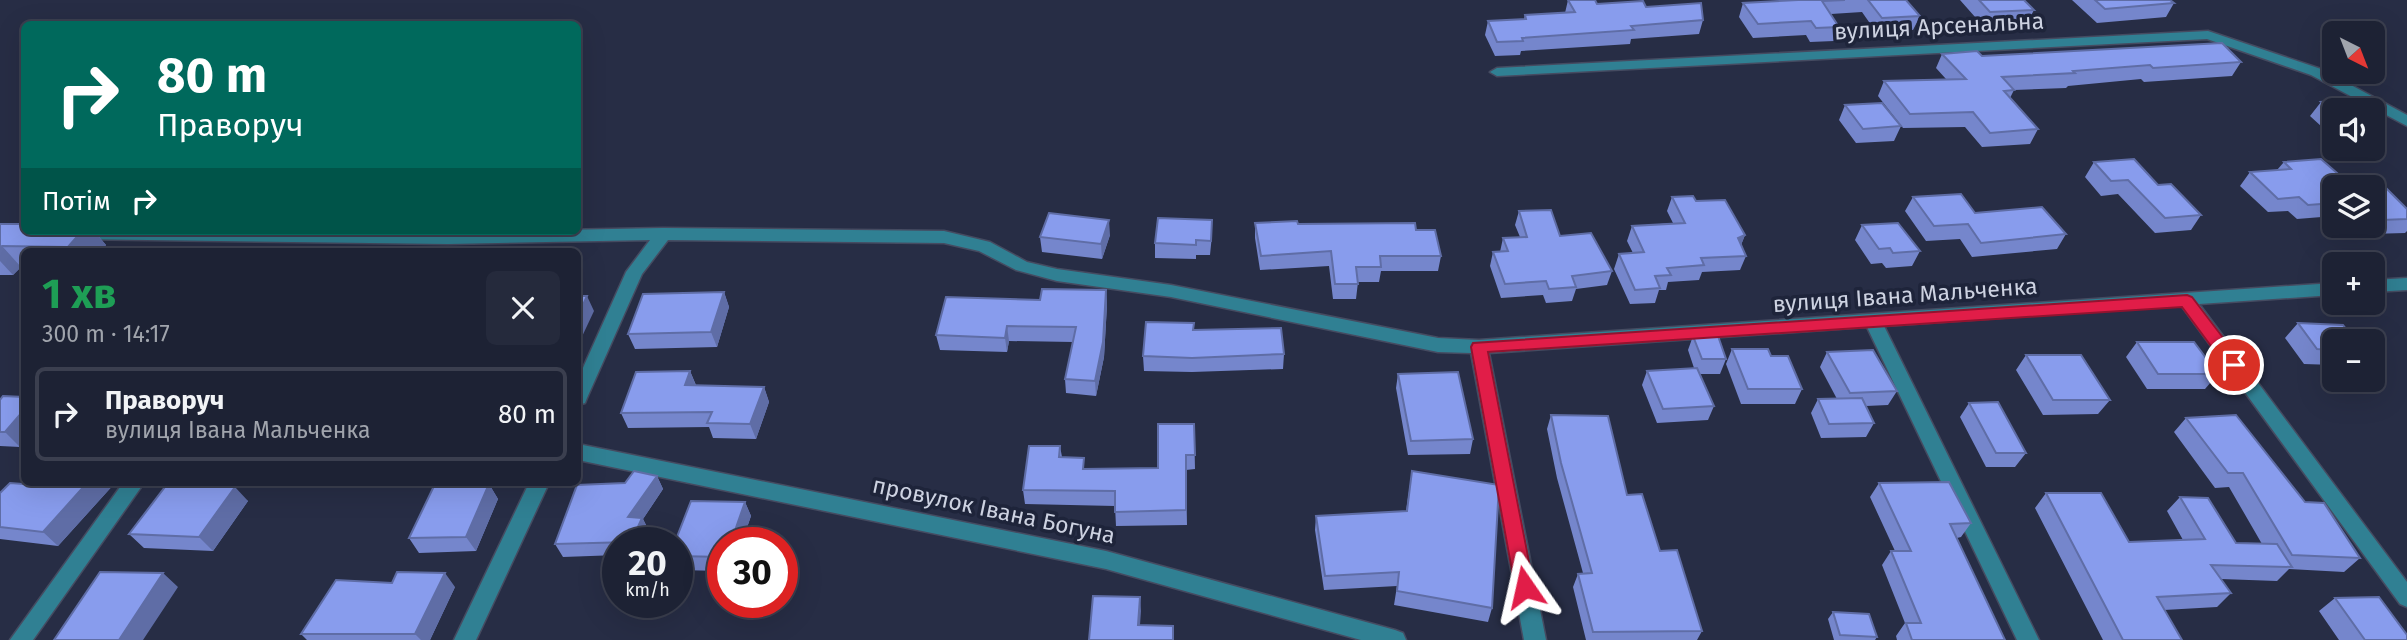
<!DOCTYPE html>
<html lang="uk">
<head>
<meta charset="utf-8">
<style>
  :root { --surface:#1d2234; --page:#252a3c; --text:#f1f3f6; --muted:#a0a4ac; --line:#3b3f4f }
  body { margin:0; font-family:"Fira Sans",sans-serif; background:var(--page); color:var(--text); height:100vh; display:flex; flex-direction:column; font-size:26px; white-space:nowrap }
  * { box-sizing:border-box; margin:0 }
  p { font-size:23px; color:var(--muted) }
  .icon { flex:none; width:38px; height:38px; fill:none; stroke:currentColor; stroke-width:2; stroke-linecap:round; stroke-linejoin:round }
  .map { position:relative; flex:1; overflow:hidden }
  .sheet { position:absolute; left:21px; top:248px; width:560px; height:238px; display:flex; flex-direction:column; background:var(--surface); border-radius:10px; box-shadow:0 7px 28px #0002,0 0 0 2px var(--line) }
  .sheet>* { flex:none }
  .top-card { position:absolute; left:21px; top:21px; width:560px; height:214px; border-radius:10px; box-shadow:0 7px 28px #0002,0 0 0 2px var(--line); background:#00695c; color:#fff; overflow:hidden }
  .needle { width:46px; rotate:138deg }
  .tools { position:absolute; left:2322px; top:21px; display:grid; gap:14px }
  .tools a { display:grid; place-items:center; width:63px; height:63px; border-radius:10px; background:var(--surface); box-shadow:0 7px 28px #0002,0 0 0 2px var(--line); font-size:35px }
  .speed { position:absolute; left:602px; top:527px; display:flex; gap:14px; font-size:35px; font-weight:700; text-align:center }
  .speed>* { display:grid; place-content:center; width:91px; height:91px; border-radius:50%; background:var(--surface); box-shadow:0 7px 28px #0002,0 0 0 2px var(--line); line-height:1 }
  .speed small { font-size:18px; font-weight:400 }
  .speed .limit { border:10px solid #d22; background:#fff; color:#111 }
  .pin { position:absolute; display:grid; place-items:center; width:60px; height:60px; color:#fff; margin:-30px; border:4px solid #fff; border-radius:50%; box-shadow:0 2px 7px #0007 }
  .me { position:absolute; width:77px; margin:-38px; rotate:349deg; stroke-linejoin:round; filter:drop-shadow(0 0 5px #0008) }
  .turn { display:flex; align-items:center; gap:24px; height:147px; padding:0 21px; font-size:32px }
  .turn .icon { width:91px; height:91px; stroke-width:2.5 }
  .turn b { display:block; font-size:49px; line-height:60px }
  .then { display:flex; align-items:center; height:66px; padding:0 21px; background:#0003; gap:14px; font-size:26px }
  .round { display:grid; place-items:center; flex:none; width:74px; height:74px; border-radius:10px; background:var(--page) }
  .head { display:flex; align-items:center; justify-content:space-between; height:119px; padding:0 21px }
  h1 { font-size:42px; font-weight:700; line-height:52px; color:#1e9e55 }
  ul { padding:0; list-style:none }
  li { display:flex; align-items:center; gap:21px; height:94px; margin:0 14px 10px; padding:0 7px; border:4px solid var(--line); border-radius:10px }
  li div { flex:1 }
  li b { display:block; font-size:26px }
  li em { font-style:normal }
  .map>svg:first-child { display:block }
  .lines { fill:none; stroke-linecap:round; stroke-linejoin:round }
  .minor-casing { stroke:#454b61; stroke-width:3 }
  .minor { fill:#308093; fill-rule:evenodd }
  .wall { fill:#7586cc }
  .shaded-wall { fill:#5f6da6 }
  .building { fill:#889ced; stroke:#5f6da6; stroke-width:2 }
  .route { fill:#e11d48; stroke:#92132f; stroke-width:2 }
  .labels { text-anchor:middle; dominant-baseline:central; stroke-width:7; stroke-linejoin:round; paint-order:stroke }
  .street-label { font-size:23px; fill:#cdd2e1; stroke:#1e243a }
</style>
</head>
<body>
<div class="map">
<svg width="2407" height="640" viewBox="0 0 2407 640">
  <rect width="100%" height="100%" fill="#272d45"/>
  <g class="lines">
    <g class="minor-casing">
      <path id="minor" d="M2208,31L2321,69L2407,115V126L2311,75L2207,39L1497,76L1490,72L1497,68Z
        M663,228L944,231L990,242L1027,262L1057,269L1171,285L1438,338L1479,340L2334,283V295L2199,304L2407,582V607L2400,604L2181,305L1884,326L2039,640H2017L1867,327L1489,353L1546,640H1524L1471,353L1438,352L1171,297L1057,281L1016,270L979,251L944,243L668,240L642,274L587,398L585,403L578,405V379L626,272L650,240L448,244L73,239L65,233L448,232Z
        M2407,278V290L2373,292V280Z
        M578,444L1106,551L1395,630L1403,633L1406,640H1361L1106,569L578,460Z
        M123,483H144L33,640H10Z
        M529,483H549L476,640H454Z"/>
    </g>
    <use href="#minor" class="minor"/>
  </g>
  <path class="wall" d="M1568,0L1597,4L1646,7L1703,20L1699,34L1631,39L1630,44L1521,51L1520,55L1495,56L1485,35L1488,21L1524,19L1525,15L1565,13Z
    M1782,0H1906L1920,16L1913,30L1876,32L1862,12L1831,14L1839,27L1834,41L1810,42L1806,35L1753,38L1739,17L1743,3L1783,1Z
    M1960,0H2024L2034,10L2026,25L1983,26Z
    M2072,0H2170L2174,3L2166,17L2097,23Z
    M1942,54L1982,56L2241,62L2232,76L2144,82L2141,79L2068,86L2066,88L2014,90L2010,98L2038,129L2030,144L1982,147L1965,127L1903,128L1878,96L1884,81L1946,79L1936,68Z
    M2321,102L2334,110V138L2310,116Z
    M1845,105L1901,126L1894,141L1856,143L1839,120Z
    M2373,112L2384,122L2373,136Z
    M2094,162L2158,185L2201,215L2191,230L2155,233L2118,194L2101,196L2085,177Z
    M2284,162L2334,187V216L2297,219L2288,211L2268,212L2240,186L2250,172L2277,170Z
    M2373,187L2407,209V231L2405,233L2370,234L2361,226H2373Z
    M1672,197L1696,201L1745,235L1741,245L1746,256L1740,270L1702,272L1699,280L1668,282L1666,290H1659L1655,303L1630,304L1614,269L1619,254L1633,253L1627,241L1632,226L1673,223L1667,211Z
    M1913,197L1975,213L2066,234L2057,249L1972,257L1960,239L1926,241L1905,211Z
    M1519,211L1560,236L1612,271L1607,285L1576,289L1572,301L1546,303L1543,295L1501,298L1490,266L1493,252H1500L1503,238L1520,237L1515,225Z
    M1255,223L1416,230L1441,256L1438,271H1381L1379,282H1358L1356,299H1333L1329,266L1260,270L1255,238Z
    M0,224L24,231H94L106,245L100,252H24V267H21L13,275H0Z
    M1862,225L1920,251L1912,266L1886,268L1882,263L1871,264L1855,240Z
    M1110,235L1102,259L1042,252L1040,237Z
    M1212,235L1210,255H1196V259L1155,258V243Z
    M1106,290L1107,305L1104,357L1096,396L1066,393L1065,379L1073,342L1009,341L1007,352L940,350L936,335L1040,300Z
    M724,292L729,307L717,347L635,349L628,334Z
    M2298,323L2334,341V365L2304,364L2285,338Z
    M1194,330L1284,354L1283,369L1192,372L1144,371L1143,356Z
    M1693,336L1726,359L1720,374H1700L1714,406L1708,420L1657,423L1642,385L1647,371L1694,368L1688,350Z
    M2137,342L2218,374L2205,389H2147L2126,357Z
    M1732,349L1771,356L1802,389L1795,404H1741L1726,364Z
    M1827,352L1897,391L1888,405L1866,406L1874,423L1866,437L1821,438L1811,413L1818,399H1837L1820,367Z
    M2026,355L2110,400L2098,414L2043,415L2016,370Z
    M690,371L696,385L764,387L769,402L756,439L713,438L709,427L628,428L621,413Z
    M1398,374L1473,439L1470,454L1408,455L1396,388Z
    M0,400L20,447L0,446Z
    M1969,403L2026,453L2015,467H1986L1960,417Z
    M1551,415L1627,495L1660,551L1702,631L1697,640H1586L1573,587L1578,574L1583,573L1557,478L1547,429Z
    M2186,418L2305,502L2360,558L2344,572L2289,569L2277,581L2221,579L2231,593L2217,607L2164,610L2182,640H2103L2035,508L2046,493L2129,542L2183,540L2167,511L2180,497L2236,543L2262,544L2229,487L2215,488L2174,432Z
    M1194,424L1195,469L1186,470L1187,525L1116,526L1115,506L1025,504L1023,490L1060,446L1062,457L1085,469L1158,468Z
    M1412,471L1492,608L1488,622L1394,605L1397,586L1324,590L1315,530L1316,516L1406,511Z
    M657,476L663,489L643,519L649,531L643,542H618V555L563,557L555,544L625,483Z
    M24,483H115L58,546L0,539V493Z
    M1879,483L1971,523L1961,537L1957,538L2005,640H1897L1896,636L1905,623L1882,565L1891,551H1895L1870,497Z
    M489,484L498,499L476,551L419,553L409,538Z
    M223,486L248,501L213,551L144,548L129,534Z
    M745,502L751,516L742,542H723V571L678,570L677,542Z
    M455,587L430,640H307L301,634Z
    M2335,598L2407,640H2339L2319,611Z
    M1833,612L1877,637L1875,640H1834L1828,619Z"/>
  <path class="shaded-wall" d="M1109,220L1110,235L1102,259L1101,244Z
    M82,231H94L106,245L100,252H73L68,247Z
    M1745,235L1739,250L1738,238Z
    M2,246L21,267L13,275L0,261V248Z
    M1106,290L1107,305L1104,357L1096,396L1095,381Z
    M724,292L729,307L717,347L711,332Z
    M587,296L594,311L579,343L578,340V316Z
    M1007,326L1009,341L1007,352L1005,338Z
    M690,371L696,386L685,385Z
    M764,387L769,402L756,439L750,424Z
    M24,410V442L20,447L5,432Z
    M657,476L663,489L643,519L649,531L643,542H631L628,517Z
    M87,483H115L58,546L43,532Z
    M203,483H225L214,500L201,485Z
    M489,484L498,499L476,551L466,537Z
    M235,487L248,501L213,551L199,537Z
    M745,502L751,516L742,542H731Z
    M163,573L178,587L143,640H119Z
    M445,573L455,587L430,640H421L415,634Z
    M1140,597L1141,611L1139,639L1138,625Z"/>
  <path class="building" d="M1568,0H1595L1597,4L1643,1L1646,7L1701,3L1703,20L1631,26L1634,30L1522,38L1523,41L1497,42L1488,21L1526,19L1525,15L1575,12Z
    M1798,0H1845L1822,1L1839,27L1816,28L1811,21L1758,24L1743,3Z
    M1868,0H1906L1920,16L1882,18Z
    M1979,0H2024L2034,10L1990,12Z
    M2095,0H2170L2174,3L2105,9Z
    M2222,43L2241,62L2153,68L2150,65L2073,71L2075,73L2002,77L2014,90L2004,91L2038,129L1990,133L1973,112L1910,114L1884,81L1966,79L1942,54L1977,51L1982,56Z
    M2360,100L2371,110H2334V114L2321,102Z
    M1882,103L1901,126L1863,129L1845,105Z
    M2373,112L2384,122H2373Z
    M2134,159L2158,185L2171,184L2201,215L2165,218L2128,180L2111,181L2094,162Z
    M2321,159L2353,187H2334V203L2308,205L2299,197L2278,199L2250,172L2291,169L2284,162Z
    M2384,186L2407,209V219L2382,220L2373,212V187H2359Z
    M1961,194L1975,213L2042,207L2066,234L1981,243L1968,224L1934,226L1913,197Z
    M1693,196L1696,201L1725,200L1745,235L1738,238L1746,256L1701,258L1704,265L1667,268L1671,275L1655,276L1660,288L1635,290L1619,254L1644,252L1632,226L1685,223L1672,197Z
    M1551,210L1560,236L1591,233L1612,271L1572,276L1576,287L1549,289L1546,281L1505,284L1493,252L1508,251L1503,238L1527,237L1519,211Z
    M1049,213L1109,220L1101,244L1040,237Z
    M1158,218L1212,220L1211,241L1196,240V245L1155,243Z
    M1297,221L1298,224L1415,223L1416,230H1435L1441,256H1380L1381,267H1356L1358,284H1335L1331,251L1261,256L1255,223Z
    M1898,223L1920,251L1893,253L1890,248L1879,249L1862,225Z
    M0,224H24V231H82L68,247L2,246L0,248Z
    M1042,289L1106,290L1103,342L1095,381L1065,379L1076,327L1007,326L1005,338L936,335L946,297L1040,300Z
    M724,292L711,332L628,334L643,294Z
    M578,296H587L578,316Z
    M1146,322L1194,323L1193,330L1281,328L1284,354L1192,358L1143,356Z
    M2298,323L2343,325L2355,341H2334V350L2317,349Z
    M1693,336H1718L1726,359H1702Z
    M2137,342H2194L2218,374H2158Z
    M1732,349H1768L1771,356H1788L1802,389H1748Z
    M1873,350L1897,391L1850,393L1827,352Z
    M2026,355H2081L2110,400H2053Z
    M1697,368L1714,406L1663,409L1647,371Z
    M690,371L685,385L764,387L750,424L707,423L712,412L621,413L636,372Z
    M1458,372L1473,439L1411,441L1398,374Z
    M3,396L24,397V410L5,432H0V400Z
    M1862,398L1874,423L1829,424L1818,399Z
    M1998,402L2026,453H1996L1969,403Z
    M1551,415L1608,416L1627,495L1642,494L1660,551L1677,550L1702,631L1593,632L1578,574L1592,573L1561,463Z
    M2236,415L2305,502L2324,503L2360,558L2292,555L2243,473H2228L2186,418Z
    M1158,424H1194L1195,455H1186V510L1115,512V491L1023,490L1029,446H1060L1059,457L1084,458L1083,469L1158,468Z
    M634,471L657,476L628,517L642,518L631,542L555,544L577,485L625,483Z
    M1412,471L1499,485L1492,608L1397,591L1399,572L1325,576L1316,516L1407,511Z
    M24,482V483H87L43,532L0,527V493L10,483L23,484Z
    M1949,482L1971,523L1950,524L2005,640H1912L1906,623H1921L1891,551H1911L1879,483Z
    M168,483H203L201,485L235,487L199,537L129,534Z
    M489,484L466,537L409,538L434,486Z
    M2046,493H2101L2129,542L2205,539L2180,497L2208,498L2236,543L2277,544L2292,567L2211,565L2231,593L2157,597L2182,640H2123Z
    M691,501L745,502L731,542H723V557L677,556V542H675Z
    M100,572L163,573L119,640H54Z
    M397,572L445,573L415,634H301L336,580L392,583Z
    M1093,596L1140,597L1138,625L1173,626V640H1089Z
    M2379,597L2407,635V640H2365L2335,598Z
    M1833,612L1869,614L1877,637L1840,635Z"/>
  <path class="route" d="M2187,295L2192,297L2240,360L2242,365L2240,369H2228L2182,307L1488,352L1534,587L1532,593L1525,595L1518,593L1515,587L1471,347L1473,343Z"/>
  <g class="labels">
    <g class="street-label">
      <text transform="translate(1939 26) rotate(-3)">вулиця Арсенальна</text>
      <text transform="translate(1905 295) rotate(-4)">вулиця Івана Мальченка</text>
      <text transform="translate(994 510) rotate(12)">провулок Івана Богуна</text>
    </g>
  </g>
</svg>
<div class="tools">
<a><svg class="needle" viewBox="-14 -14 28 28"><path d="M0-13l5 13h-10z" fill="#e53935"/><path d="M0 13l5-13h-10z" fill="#a0a4ac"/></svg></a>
<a><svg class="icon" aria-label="sound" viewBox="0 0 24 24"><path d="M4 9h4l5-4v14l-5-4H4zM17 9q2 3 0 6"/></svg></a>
<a><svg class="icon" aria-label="layers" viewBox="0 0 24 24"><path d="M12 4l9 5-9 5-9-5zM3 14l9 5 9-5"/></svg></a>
<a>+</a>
<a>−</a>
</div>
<div class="speed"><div>20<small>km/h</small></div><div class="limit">30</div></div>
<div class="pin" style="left:2234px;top:365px;background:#d93025"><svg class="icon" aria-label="arrive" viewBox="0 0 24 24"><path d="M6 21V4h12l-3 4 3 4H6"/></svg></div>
<svg class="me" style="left:1525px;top:587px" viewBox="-20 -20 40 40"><path d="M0-17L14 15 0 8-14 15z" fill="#e11d48" stroke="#fff" stroke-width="4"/></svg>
<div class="top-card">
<div class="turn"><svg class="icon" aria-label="right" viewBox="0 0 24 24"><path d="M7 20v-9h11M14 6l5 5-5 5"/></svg><div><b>80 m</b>Праворуч</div></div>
<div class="then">Потім<svg class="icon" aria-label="right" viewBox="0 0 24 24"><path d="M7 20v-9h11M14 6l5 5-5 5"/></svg></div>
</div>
<section class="sheet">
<div class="head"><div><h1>1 хв</h1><p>300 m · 14:17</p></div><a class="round"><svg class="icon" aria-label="close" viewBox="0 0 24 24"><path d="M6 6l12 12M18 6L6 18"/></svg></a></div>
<ul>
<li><svg class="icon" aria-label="right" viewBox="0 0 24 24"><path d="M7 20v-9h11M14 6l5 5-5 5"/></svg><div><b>Праворуч</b><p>вулиця Івана Мальченка</p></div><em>80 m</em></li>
</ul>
</section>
</div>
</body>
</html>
